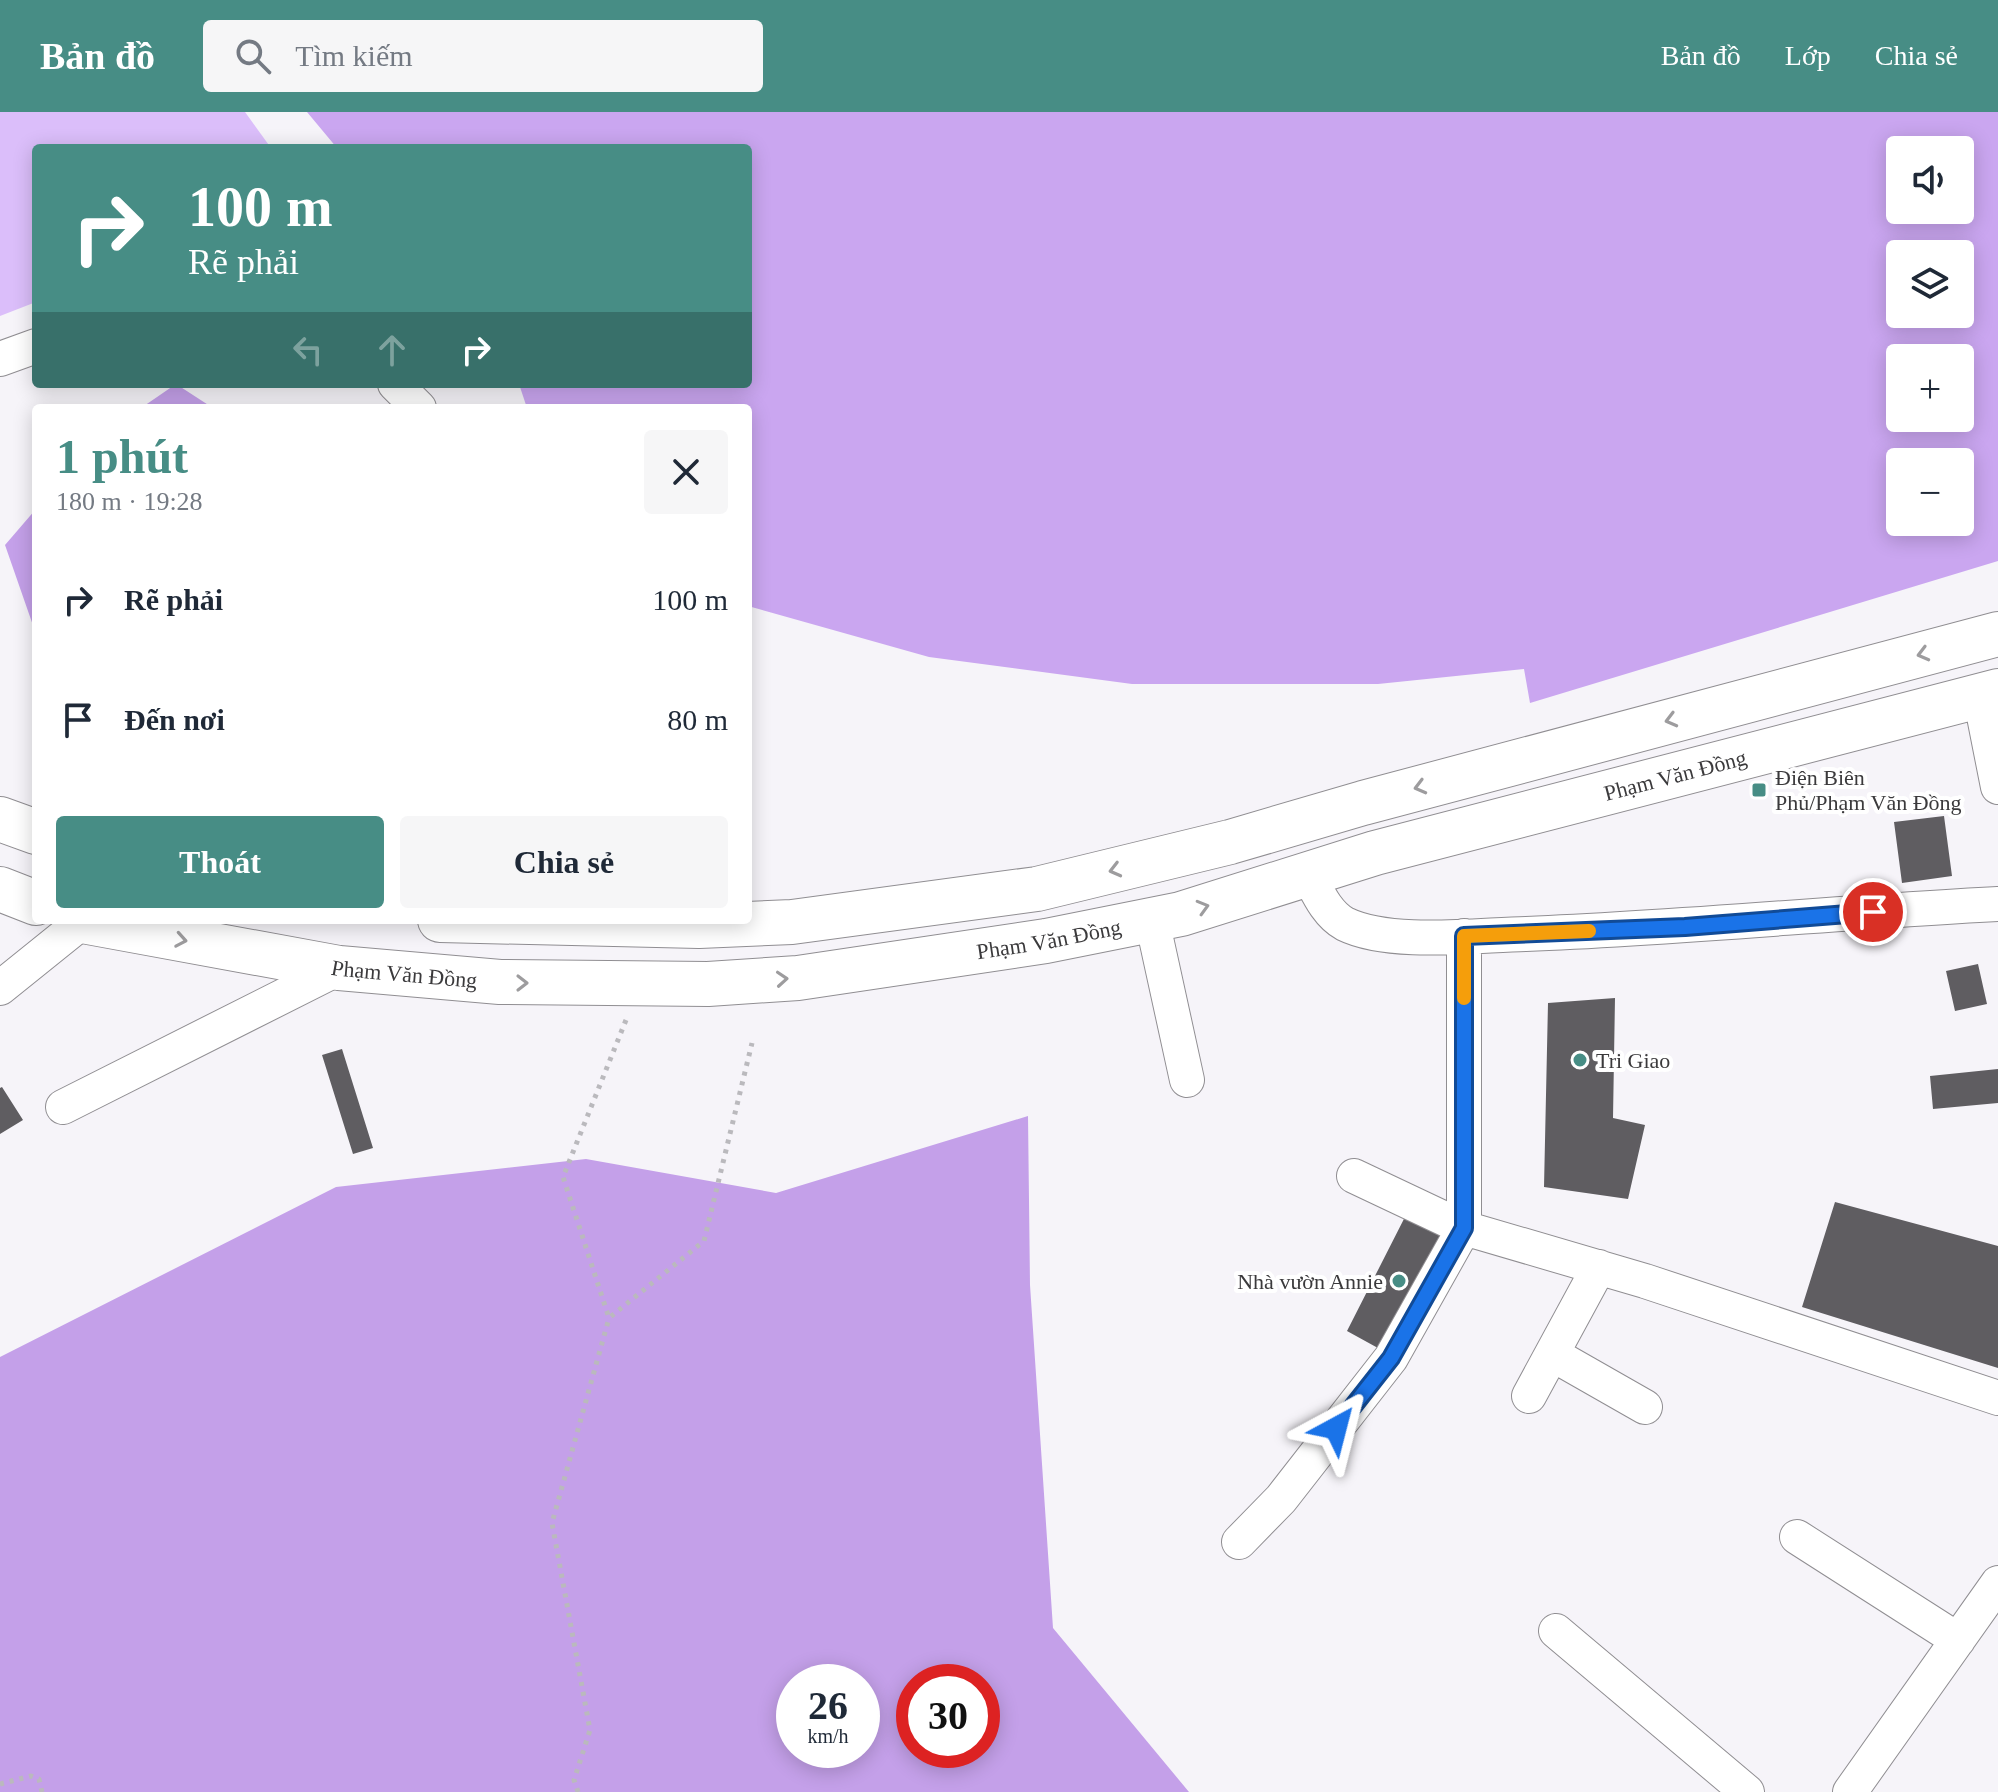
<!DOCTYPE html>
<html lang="vi">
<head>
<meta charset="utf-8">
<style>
  :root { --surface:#fff; --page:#f6f6f7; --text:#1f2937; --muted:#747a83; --accent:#478d85 }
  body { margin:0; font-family:"Times New Roman",serif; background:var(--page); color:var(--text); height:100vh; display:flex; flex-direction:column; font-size:30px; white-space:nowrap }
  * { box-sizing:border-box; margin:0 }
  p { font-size:26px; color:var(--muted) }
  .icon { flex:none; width:44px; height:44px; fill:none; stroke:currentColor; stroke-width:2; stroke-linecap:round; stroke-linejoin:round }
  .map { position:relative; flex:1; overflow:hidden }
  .panel { position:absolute; left:32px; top:292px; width:720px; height:520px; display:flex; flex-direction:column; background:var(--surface); border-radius:8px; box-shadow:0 4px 20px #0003 }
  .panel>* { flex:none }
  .guide { position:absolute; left:32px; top:32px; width:720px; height:244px; border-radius:8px; box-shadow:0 4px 20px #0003; background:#478d85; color:#fff; overflow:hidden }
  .tools { position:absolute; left:1886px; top:24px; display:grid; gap:16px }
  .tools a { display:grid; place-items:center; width:88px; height:88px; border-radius:8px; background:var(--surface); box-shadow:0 4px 20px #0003; font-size:40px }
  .speed { position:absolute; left:776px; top:1552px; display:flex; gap:16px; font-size:40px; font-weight:700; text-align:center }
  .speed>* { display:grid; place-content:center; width:104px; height:104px; border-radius:50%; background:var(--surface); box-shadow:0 4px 20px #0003; line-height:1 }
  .speed small { font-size:20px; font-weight:400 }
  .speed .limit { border:12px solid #d22; background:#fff; color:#111 }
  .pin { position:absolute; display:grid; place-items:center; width:68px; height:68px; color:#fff; margin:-34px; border:4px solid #fff; border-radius:50%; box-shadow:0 2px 8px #0007 }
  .me { position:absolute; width:88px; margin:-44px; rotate:38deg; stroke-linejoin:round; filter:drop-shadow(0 0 6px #0008) }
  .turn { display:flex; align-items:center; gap:28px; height:168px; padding:0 24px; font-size:36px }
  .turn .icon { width:104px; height:104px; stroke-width:2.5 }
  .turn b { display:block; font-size:56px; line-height:68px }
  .lanes { display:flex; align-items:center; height:76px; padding:0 24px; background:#0003; justify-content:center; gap:40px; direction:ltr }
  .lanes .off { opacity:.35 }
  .round { display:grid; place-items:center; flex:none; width:84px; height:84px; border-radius:8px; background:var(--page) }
  .headline { display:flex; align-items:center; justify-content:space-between; height:136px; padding:0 24px }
  h1 { font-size:48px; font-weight:600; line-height:60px; color:var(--accent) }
  .cta { display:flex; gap:16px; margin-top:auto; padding:16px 24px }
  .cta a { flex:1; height:92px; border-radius:8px; background:var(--accent); color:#fff; font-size:32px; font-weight:600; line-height:92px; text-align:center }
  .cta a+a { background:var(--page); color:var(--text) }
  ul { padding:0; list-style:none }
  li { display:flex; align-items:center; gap:24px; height:120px; padding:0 24px }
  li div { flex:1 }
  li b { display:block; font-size:30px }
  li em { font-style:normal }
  header { display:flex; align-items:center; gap:48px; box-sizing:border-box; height:112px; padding:0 40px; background:var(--accent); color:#fff }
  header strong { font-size:38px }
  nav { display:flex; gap:44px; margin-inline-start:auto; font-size:28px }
  .search { width:560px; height:72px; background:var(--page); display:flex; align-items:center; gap:20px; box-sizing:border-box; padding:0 28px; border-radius:8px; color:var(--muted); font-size:30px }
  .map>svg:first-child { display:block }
  .green { fill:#dbbefa }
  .forest { fill:#c4a0e9; fill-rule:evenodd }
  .water { fill:#caa6f0; fill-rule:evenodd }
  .building { fill:#5f5d61 }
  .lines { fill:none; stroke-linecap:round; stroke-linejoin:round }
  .minor-casing { stroke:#908e92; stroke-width:36 }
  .major-casing { stroke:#908e92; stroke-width:46 }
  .path { stroke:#bab9bd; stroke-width:5; stroke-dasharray:4 6; stroke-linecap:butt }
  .minor { stroke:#fff; stroke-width:34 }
  .major { stroke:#fff; stroke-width:44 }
  .oneway { stroke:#9d9c9e }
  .route-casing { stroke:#114b97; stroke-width:20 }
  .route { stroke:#1a73e8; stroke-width:14 }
  .slow { stroke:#f59e0b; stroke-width:14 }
  .poi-dot { fill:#478d85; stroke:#fff; stroke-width:3 }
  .labels { text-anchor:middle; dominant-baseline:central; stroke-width:8; stroke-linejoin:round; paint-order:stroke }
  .street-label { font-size:22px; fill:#3b3a3c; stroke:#fff }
  .poi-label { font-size:22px; fill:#3b3a3c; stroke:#fff; text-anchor:start }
</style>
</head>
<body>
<header>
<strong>Bản đồ</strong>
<div class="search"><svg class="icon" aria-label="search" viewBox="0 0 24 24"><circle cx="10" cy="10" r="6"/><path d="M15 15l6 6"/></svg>Tìm kiếm</div>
<nav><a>Bản đồ</a><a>Lớp</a><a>Chia sẻ</a></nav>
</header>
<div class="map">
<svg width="1998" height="1680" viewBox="0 0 1998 1680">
  <rect width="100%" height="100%" fill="#f6f4f9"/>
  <path class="green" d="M0,0H245L271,36H36V190L0,204Z"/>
  <path class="forest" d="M176,272L213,296H141Z
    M36,397V522L5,433Z
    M1028,1004L1030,1173L1053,1516L1189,1680H0V1245L336,1075L586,1047L776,1081ZM794,1570H862V1638H794ZM914,1570H982V1638H914Z"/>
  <path class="water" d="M307,0H1998V449L1530,591L1524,557L1378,572H1132L929,545L748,494V296H527L519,272H748V36H337ZM1900,38H1960V98H1900ZM1900,142H1960V202H1900ZM1900,246H1960V306H1900ZM1900,350H1960V410H1900Z"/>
  <path class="building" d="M1944,704L1952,764L1902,771L1894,710Z
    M1978,852L1987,892L1955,899L1946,859Z
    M1615,886L1613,1006L1645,1013L1628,1087L1544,1075L1548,891Z
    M342,937L373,1036L353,1042L322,943Z
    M1998,957V991L1933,997L1930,964Z
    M2,975L23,1008L0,1022V976Z
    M1835,1090L1998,1134V1256L1802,1195Z
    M1408,1099L1454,1119L1387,1241L1347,1219Z"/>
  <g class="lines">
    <g class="minor-casing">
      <path id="minor" d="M0,247L36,234
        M395,272L419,296
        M1980,584L1998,675
        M1309,764C1318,781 1327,802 1345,812C1390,834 1476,823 1526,822C1683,816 1840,800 1998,792
        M1152,808L1187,968
        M0,876L82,810
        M63,995L339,856
        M1354,1064L1464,1116L1645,1169L1998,1286
        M1552,1242L1645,1295
        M1529,1284L1599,1155
        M1797,1425L1958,1528
        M1239,1430L1281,1387L1391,1246L1464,1116V824
        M1556,1519L1747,1680
        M1850,1680L1998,1471"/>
    </g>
    <g class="major-casing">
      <g id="major">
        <path d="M0,707L36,720"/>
        <path d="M0,777L36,791"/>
        <path id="s1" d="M77,808L339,856L500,870L708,872L798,866L1046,829L1181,802L1375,741L1998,579"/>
        <path d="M440,808L699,814L792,810L1037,777L1230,730L1363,691L1998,522"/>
      </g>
    </g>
    <path class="path" d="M626,908L563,1065L609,1206L704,1129L752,931
      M0,1672L31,1664L39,1667L42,1680
      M578,1680L574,1668L590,1618L552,1411L609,1206"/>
    <use href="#minor" class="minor"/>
    <use href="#major" class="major"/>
  </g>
  <defs><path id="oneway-chevron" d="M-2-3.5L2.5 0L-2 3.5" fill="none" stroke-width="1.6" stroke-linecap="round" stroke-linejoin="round" transform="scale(2)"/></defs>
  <g class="oneway">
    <use href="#oneway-chevron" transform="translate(1923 542) rotate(165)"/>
    <use href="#oneway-chevron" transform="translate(1671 608) rotate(165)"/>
    <use href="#oneway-chevron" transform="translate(1420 675) rotate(165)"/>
    <use href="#oneway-chevron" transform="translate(1115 758) rotate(166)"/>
    <use href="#oneway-chevron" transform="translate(1203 795) rotate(-16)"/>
    <use href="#oneway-chevron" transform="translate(181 828) rotate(10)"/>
    <use href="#oneway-chevron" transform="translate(782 867) rotate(-4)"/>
    <use href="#oneway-chevron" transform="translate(522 871)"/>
  </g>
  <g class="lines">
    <g class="route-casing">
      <path id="route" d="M1336,1316L1391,1246L1464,1116V824L1685,815L1873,800"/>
    </g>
    <use href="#route" class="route"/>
    <path class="slow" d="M1464,886V824L1589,819"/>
  </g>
  <g class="poi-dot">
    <rect x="1751" y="670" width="16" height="16" rx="4"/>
    <circle cx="1580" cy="948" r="8"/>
    <circle cx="1399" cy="1169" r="8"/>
  </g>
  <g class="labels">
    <g class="street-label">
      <text stroke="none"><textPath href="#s1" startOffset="1628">Phạm Văn Đồng</textPath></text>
      <text stroke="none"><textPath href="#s1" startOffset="980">Phạm Văn Đồng</textPath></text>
      <text stroke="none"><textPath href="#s1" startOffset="332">Phạm Văn Đồng</textPath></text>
    </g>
    <g class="poi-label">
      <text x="1775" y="665">Điện Biên<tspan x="1775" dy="25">Phủ/Phạm Văn Đồng</tspan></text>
      <text x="1596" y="948">Tri Giao</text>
      <text x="1383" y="1169" text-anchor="end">Nhà vườn Annie</text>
    </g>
  </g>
</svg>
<div class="tools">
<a><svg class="icon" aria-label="sound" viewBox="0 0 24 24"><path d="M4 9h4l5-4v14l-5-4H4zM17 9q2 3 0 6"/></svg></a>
<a><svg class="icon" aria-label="layers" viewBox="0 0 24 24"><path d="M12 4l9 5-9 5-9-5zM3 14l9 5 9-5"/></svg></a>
<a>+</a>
<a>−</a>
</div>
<div class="speed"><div>26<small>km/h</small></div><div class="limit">30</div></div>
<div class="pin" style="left:1873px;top:800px;background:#d93025"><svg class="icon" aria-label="arrive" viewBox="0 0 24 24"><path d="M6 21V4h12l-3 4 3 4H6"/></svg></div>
<svg class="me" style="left:1336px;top:1316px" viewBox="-20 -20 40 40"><path d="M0-17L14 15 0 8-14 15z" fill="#1a73e8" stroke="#fff" stroke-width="4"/></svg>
<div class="guide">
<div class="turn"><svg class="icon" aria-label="right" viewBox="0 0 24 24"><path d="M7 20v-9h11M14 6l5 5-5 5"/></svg><div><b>100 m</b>Rẽ phải</div></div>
<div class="lanes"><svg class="icon off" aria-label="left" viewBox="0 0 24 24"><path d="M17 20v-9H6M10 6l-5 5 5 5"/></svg><svg class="icon off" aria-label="ahead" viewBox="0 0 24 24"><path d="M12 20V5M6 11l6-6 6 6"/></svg><svg class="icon" aria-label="right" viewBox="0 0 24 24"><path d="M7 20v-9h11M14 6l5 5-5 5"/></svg></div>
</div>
<section class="panel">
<div class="headline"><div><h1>1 phút</h1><p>180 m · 19:28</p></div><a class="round"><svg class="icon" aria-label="close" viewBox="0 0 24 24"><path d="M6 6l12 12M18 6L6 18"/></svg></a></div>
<ul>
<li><svg class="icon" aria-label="right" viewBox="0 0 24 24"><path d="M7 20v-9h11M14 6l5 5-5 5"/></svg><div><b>Rẽ phải</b></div><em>100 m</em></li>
<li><svg class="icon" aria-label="arrive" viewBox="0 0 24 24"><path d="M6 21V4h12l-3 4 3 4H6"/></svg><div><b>Đến nơi</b></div><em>80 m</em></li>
</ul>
<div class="cta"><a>Thoát</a><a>Chia sẻ</a></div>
</section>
</div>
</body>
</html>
